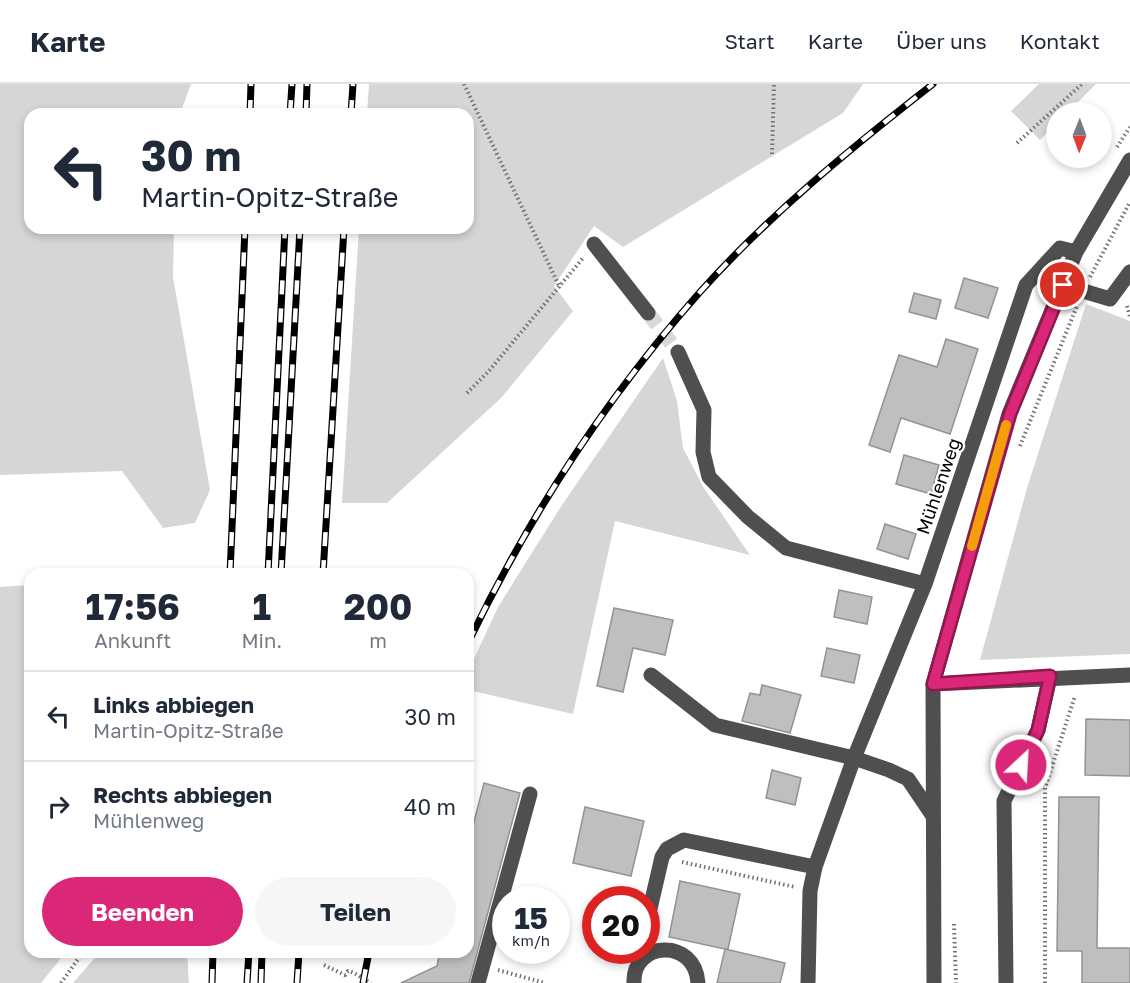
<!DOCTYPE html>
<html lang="de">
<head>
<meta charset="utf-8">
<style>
  :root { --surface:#fff; --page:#f6f6f7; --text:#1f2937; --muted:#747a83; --line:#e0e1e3; --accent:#db2777 }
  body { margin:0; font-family:"Golos Text",sans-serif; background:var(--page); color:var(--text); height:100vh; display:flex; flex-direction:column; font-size:22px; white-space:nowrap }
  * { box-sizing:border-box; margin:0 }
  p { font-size:20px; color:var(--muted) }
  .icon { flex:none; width:33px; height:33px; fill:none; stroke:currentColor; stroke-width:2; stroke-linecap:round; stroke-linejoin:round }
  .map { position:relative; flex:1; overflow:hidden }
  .details { position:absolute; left:24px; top:484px; width:450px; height:390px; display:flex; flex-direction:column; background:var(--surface); border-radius:18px; box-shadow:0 3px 9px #0003 }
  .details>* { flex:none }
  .hud { position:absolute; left:24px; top:24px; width:450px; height:126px; border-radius:18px; box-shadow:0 3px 9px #0003; background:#fff; color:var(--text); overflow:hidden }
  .needle { width:39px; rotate:181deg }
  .controls { position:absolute; left:1046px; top:18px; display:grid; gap:12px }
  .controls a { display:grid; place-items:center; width:66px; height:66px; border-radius:50%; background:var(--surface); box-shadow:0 3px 9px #0003; font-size:30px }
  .speed { position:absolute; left:492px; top:802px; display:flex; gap:12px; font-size:30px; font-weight:700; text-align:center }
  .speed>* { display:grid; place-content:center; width:78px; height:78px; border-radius:50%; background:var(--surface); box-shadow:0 3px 9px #0003; line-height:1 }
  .speed small { font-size:15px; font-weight:400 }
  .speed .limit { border:9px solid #d22; background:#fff; color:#111 }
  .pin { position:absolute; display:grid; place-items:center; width:51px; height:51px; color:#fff; margin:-26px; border:3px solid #fff; border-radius:50%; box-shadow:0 2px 6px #0007 }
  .me { position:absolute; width:66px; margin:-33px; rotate:25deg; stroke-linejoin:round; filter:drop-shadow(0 0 4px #0008) }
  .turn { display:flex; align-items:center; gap:21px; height:126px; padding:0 18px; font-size:27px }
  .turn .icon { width:78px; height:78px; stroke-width:2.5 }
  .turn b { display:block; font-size:42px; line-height:51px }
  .eta { display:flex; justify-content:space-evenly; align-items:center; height:102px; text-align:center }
  .eta b { font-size:36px; font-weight:700; line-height:42px }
  .action { display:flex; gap:12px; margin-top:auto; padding:12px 18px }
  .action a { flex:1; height:69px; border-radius:36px; background:var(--accent); color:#fff; font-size:24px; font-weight:700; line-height:69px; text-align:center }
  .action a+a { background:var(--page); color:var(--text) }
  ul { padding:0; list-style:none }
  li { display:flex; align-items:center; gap:18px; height:90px; padding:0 18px; border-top:2px solid var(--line) }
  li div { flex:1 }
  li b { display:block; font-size:22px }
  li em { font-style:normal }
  header { display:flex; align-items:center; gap:36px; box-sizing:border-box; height:84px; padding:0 30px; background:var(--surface); border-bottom:2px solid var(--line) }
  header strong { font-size:28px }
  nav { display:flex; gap:33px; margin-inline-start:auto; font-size:21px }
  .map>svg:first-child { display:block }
  .green { fill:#d6d6d6 }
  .building { fill:#bfbfbf; stroke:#939393; stroke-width:1.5 }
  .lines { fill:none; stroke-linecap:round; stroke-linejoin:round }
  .minor-tunnel { stroke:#d9d9d9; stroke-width:15; stroke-dasharray:15 8; stroke-linecap:butt }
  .path { stroke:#717171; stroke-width:4; stroke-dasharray:1.5 3; stroke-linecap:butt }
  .minor { stroke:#4f4f4f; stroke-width:15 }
  .rail-casing { stroke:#000; stroke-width:7 }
  .rail { stroke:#fff; stroke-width:4.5; stroke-dasharray:14; stroke-linecap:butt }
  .route-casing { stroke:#8e194d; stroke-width:15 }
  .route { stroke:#db2777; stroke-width:10 }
  .slow { stroke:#f59e0b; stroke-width:10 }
  .labels { text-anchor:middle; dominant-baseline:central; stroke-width:4.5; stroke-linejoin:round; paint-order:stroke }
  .street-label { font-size:18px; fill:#000; stroke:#fff }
</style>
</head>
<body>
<header>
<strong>Karte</strong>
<nav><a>Start</a><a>Karte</a><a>Über uns</a><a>Kontakt</a></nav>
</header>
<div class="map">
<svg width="1130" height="899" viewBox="0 0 1130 899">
  <rect width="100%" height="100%" fill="#fff"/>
  <path class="green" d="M0,0H191L180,30H30V144H174L173,193L210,406L195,439L163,444L122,387L0,391Z
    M369,0H863L843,29L623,163L594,142L554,202L573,227L501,314L387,419H342L359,144H468V30H367Z
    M1039,0H1096L1068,28H1056V40L1040,56L1011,27Z
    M1086,220L1130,237V570L980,576L1027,404Z
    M663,274L677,317L683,364L704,404L750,471L615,437L573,630L468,606V588L498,523L562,421Z
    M30,501V868L65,869L41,899H0V503Z
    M99,869H187L189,899H73Z"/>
  <path class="building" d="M964,194L998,204L988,234L955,224Z
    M914,209L941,216L936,235L909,228Z
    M946,255L978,265L950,350L901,334L890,368L869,361L899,271L937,283Z
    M904,371L939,381L931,410L896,400Z
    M885,440L916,450L908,475L877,465Z
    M839,506L872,513L867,540L834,533Z
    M614,524L673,536L665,571L633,564L623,608L597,602Z
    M827,564L860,571L854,599L821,592Z
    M762,601L801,611L790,649L742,637L750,609L760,611Z
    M1086,635L1130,636V692L1085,691Z
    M772,686L801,694L795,721L766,714Z
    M484,699L520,709L469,899H401L437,882L440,868H468V761Z
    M1059,713H1099L1097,864H1130V899H1082V867H1057Z
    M585,723L644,737L631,792L573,779Z
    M680,797L740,810L728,865H725L785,879L780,899H717L725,865L669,853Z"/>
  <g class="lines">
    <path class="minor-tunnel" d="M648,229L678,268"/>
    <path class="path" d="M464,0L560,204
      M1017,59L1082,0
      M1117,63L1130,43
      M772,70L774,0
      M1090,193L1130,118
      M1127,222L1130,233
      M467,309L488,288L583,174
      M1020,362L1077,222
      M682,778L795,803
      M954,840L956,899
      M324,881L345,891L348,887C356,889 363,895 371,899
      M498,886L545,899
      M61,899L83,868
      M1045,899V704L1075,612"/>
    <path class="minor" d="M594,160L648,229
      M1063,201L1110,215L1130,188
      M678,268L704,326L703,368L709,393L748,433L786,464L925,500
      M651,591L715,641L854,674L889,686L908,695L933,732
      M933,600L1130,591
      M646,842L662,773L667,765L684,756L815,783
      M478,899L530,710
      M634,899C632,857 695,853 698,899
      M808,899L810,807L815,783L854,674L925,500L1026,201L1060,164L1076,168
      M934,899L933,600L1009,330L1076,168L1130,76
      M1006,899L1004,717L1038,646L1050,593"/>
    <g class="rail-casing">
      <path id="rail" d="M250,30L251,0
        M290,30L292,0
        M306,30L307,0
        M351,30L353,0
        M230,490L245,144
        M268,490L285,144
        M281,490L300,144
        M323,490L344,144
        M468,559C529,432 606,314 700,208C769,131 851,64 933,0
        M212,899L213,868
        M247,899L249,868
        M261,899L262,868
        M297,899L299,868
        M363,899L369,868"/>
    </g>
    <use href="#rail" class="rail"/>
  </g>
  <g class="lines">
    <g class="route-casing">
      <path id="route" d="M1021,681L1038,646L1050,592L933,600L1010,330L1063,201"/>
    </g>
    <use href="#route" class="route"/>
    <path class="slow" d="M972,462L1006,341"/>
  </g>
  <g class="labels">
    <g class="street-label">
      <text transform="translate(938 402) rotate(-71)">Mühlenweg</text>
    </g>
  </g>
</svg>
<div class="controls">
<a><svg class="needle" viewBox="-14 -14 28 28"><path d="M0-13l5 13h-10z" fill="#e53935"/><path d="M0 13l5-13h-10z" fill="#747a83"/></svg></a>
</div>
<div class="speed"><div>15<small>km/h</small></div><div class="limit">20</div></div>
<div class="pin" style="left:1063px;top:201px;background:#d93025"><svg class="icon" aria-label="arrive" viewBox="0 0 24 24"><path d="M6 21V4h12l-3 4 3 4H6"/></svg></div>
<svg class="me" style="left:1021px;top:681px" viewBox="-20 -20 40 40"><circle r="17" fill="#db2777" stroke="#fff" stroke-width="3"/><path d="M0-11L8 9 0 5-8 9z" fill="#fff"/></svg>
<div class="hud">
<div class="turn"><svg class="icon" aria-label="left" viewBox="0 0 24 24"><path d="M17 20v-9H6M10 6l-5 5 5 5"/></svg><div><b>30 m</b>Martin-Opitz-Straße</div></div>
</div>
<section class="details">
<div class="eta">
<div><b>17:56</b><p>Ankunft</p></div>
<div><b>1</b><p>Min.</p></div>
<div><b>200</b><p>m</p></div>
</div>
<ul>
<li><svg class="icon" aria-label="left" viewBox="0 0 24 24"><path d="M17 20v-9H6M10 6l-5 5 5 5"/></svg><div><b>Links abbiegen</b><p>Martin-Opitz-Straße</p></div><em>30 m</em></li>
<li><svg class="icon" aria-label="right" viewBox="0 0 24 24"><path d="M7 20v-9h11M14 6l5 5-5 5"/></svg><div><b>Rechts abbiegen</b><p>Mühlenweg</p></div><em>40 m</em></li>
</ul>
<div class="action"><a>Beenden</a><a>Teilen</a></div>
</section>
</div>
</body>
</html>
